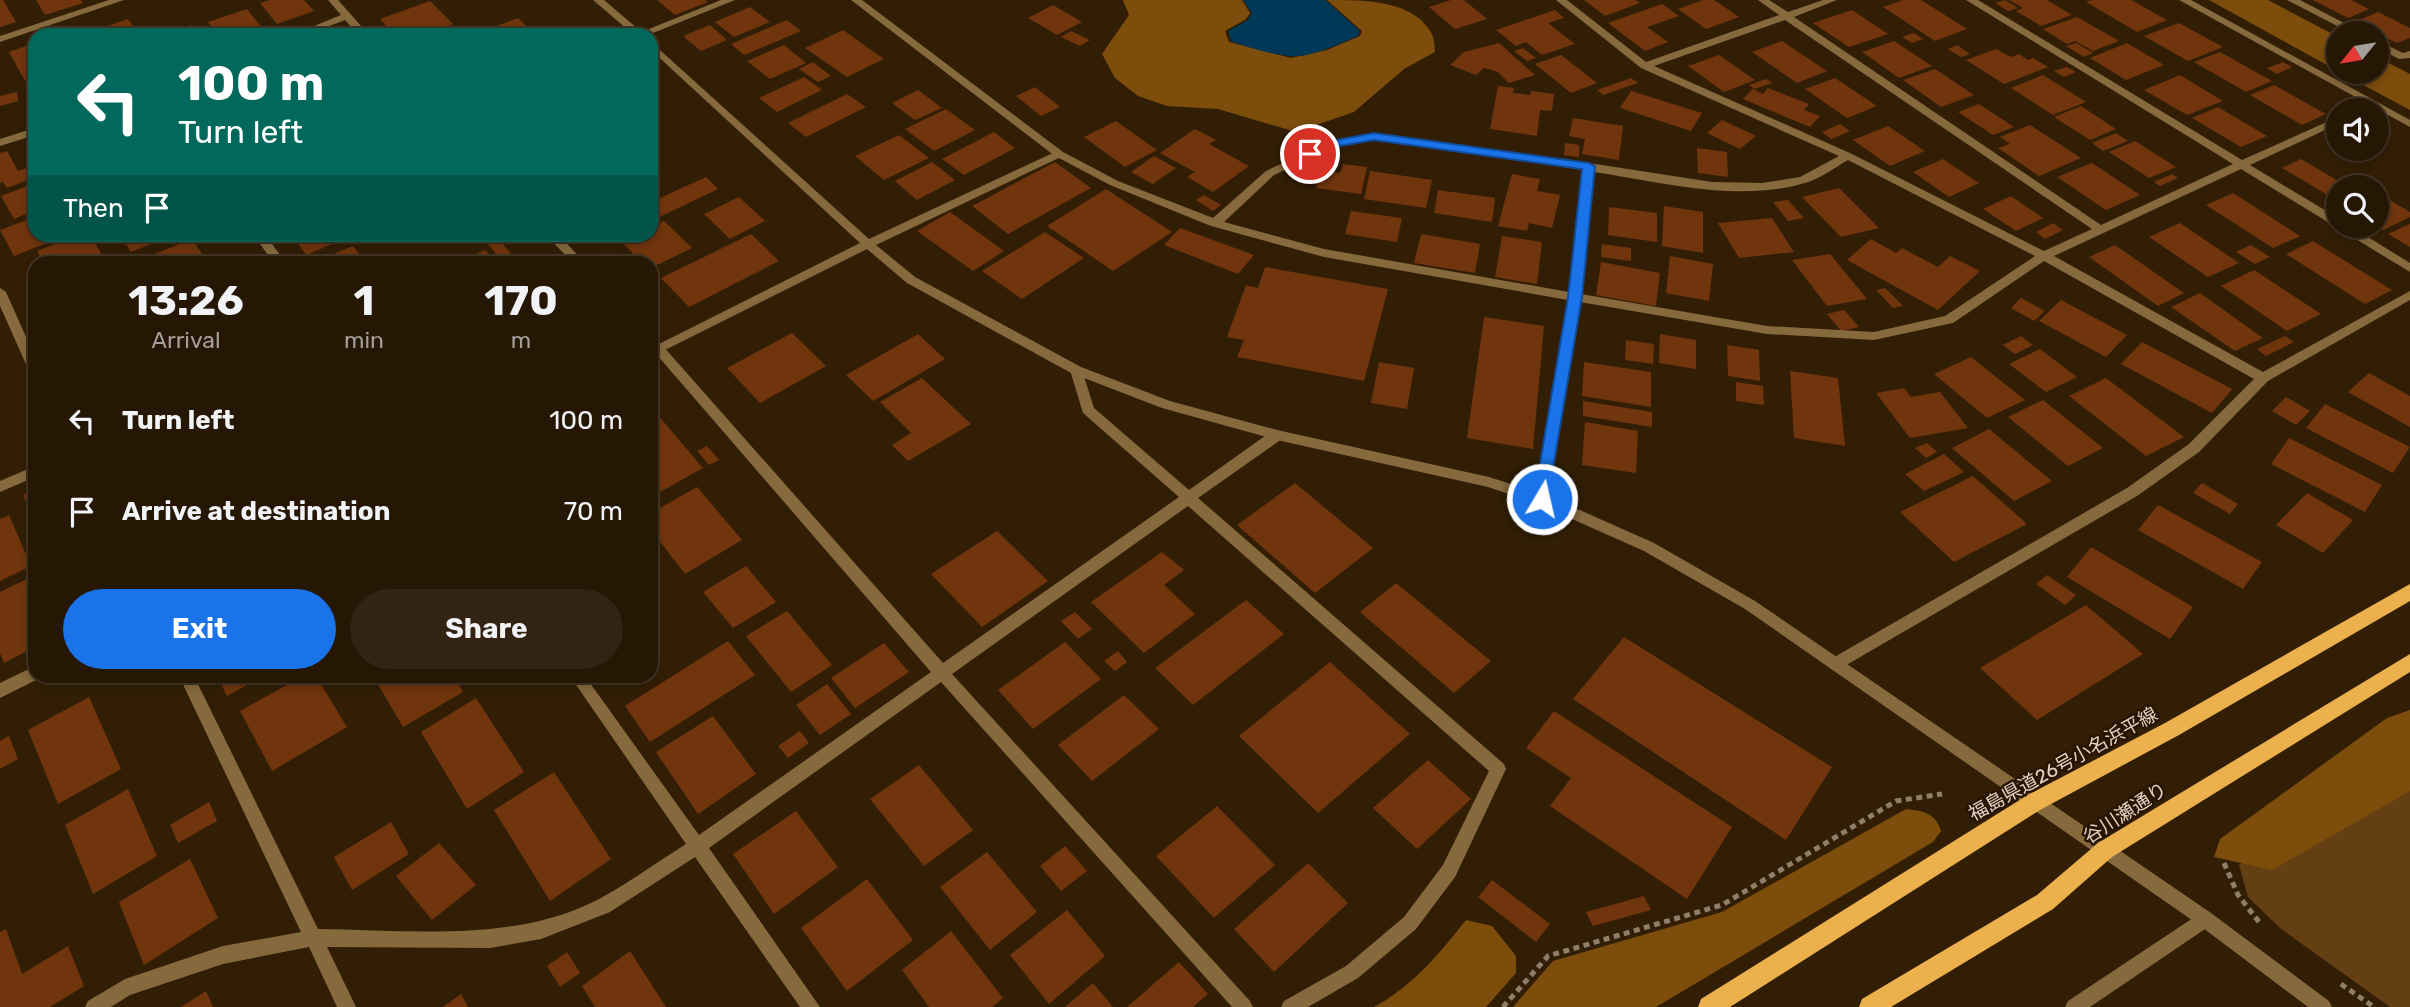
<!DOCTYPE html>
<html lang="en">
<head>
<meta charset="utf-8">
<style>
  :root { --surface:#261604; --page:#322313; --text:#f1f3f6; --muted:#a49f9a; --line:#423526; --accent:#1a73e8 }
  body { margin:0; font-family:Rubik,"Noto Sans JP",sans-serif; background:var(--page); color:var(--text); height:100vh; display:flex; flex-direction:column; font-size:26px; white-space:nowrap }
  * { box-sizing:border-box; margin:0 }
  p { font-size:23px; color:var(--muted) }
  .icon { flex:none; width:38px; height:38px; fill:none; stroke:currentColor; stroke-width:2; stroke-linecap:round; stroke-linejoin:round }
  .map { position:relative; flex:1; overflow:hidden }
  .details { position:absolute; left:28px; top:256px; width:630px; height:427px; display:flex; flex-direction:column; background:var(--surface); border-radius:21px; box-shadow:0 4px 10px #0003,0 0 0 2px var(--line) }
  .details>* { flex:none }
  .banner { position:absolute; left:28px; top:28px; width:630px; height:214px; border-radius:21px; box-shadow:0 4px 10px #0003,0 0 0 2px var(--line); background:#00695c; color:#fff; overflow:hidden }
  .needle { width:46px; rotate:240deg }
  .fabs { position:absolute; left:2326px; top:21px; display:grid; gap:14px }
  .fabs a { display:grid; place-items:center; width:63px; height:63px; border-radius:50%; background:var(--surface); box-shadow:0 4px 10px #0003,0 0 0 2px var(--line); font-size:35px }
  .pin { position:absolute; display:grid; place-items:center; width:60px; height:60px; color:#fff; margin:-30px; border:4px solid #fff; border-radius:50%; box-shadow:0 2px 7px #0007 }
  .me { position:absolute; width:77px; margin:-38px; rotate:9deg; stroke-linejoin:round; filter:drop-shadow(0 0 5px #0008) }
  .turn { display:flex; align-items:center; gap:24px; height:147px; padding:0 35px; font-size:32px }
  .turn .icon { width:91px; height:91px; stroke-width:2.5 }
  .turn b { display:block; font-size:49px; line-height:60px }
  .then { display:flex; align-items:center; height:66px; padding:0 35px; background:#0003; gap:14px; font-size:26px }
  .eta { display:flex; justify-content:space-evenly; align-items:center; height:119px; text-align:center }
  .eta b { font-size:42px; font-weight:700; line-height:49px }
  .primary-button { display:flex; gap:14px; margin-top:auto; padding:14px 35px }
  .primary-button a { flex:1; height:80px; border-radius:42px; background:var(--accent); color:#fff; font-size:28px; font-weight:700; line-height:80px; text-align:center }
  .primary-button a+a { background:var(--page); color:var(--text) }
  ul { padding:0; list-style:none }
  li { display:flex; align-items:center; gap:21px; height:91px; padding:0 35px }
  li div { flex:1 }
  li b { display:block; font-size:26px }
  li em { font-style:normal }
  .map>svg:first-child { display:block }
  .green { fill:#633f13 }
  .forest { fill:#7d4e0b }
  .water { fill:#003858 }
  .building { fill:#70350c }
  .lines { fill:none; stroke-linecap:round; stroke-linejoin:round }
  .path { stroke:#8f7e6b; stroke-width:5; stroke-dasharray:6 4.5; stroke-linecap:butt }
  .minor { fill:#866a3e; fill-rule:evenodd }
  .tertiary { fill:#866a3e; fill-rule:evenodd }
  .primary { fill:#ecb14d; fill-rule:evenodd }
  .route { fill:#1a73e8; stroke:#114b97; stroke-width:2 }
  .labels { text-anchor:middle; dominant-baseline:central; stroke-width:5; stroke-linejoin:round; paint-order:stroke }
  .street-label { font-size:19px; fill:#e0d2c4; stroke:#281400 }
</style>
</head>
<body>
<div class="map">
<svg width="2410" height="1007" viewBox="0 0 2410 1007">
  <rect width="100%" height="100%" fill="#321e05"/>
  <path class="green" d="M2410,748V1007H2390L2281,929L2248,897L2239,865Z"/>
  <path class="forest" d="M1123,0H1242L1250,13L1246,19L1225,31L1229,42L1291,58L1327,50L1360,36L1362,31L1327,0C1359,0 1397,0 1420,19C1432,32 1434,34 1435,52L1404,69L1354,112L1296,132L1218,109L1167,106L1138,96L1115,78L1102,54L1129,15Z
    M2209,0H2268L2338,37V71Z
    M2377,57L2410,74V110L2339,72H2376Z
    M2410,710V791L2272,870L2214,857L2220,839L2387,718Z
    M1906,809C1923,811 1936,813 1941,831L1933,842L1656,1007H1513L1553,961L1722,912Z
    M1466,920L1492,926L1516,956V973L1486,1007H1374C1413,986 1439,954 1466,920Z"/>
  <path class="water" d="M1243,0H1325L1360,31L1358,36C1338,44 1311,58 1290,56C1275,55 1245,47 1231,41L1228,31L1248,20L1252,13Z"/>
  <path class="building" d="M0,0H3L16,22L0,27Z
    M36,0H81L83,3L45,15Z
    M270,0H304L314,11L277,24L260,3Z
    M657,0H705L708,2L675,15Z
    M1451,0H1464L1487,19L1455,29L1429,7Z
    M1584,0H1636L1640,3L1605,16Z
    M1703,0H1714L1739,17L1706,29L1678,9Z
    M1903,0H1921L1967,29L1935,41L1883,7Z
    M2005,0L2018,8L2008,11L1995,3Z
    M2009,0H2047L2072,15L2041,26L2016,11L2023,8Z
    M2092,0H2131L2167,20L2137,32L2086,2Z
    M2313,0H2351L2369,9L2348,18Z
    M430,1L453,24L424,35H394L380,19Z
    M1662,4L1679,16L1647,27L1668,42L1645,51L1608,23Z
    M1053,5L1082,22L1057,35L1028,18Z
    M750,7L770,22L734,37L715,22Z
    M247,9L262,28L242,35H217L208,22Z
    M1555,10L1564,18L1548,23L1575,44L1542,55L1526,42L1516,46L1496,30Z
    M1852,10L1888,34L1849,47L1813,23Z
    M2378,12L2410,28V38L2397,43L2355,22Z
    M2077,17L2119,41L2093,51L2075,41L2067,44L2043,29Z
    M518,18L532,32L524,35H473Z
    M128,19L139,35H95L93,31Z
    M787,20L801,31L744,55L731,44Z
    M2179,23L2223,47L2188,61L2144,36Z
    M191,25L199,35H163Z
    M710,25L727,40L701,51L683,36Z
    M843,30L884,59L847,77L805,48Z
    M1071,31L1090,40L1080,46L1061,37Z
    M1914,33L1923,39L1912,43L1902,37Z
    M1782,41L1827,71L1797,83L1752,52Z
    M1894,41L1932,66L1899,78L1862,52Z
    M35,43V77L25,81L9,52Z
    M1499,43L1535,75L1509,83L1498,72L1484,68L1476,75L1450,65L1464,52Z
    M2076,43L2093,53L2084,57L2066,46Z
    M2127,43L2164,65L2126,80L2090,58Z
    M784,45L806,63L770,79L747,61Z
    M1957,45L1970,54L1961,57L1948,49Z
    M1523,48L1536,58L1527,61L1514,51Z
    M1996,49L2011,57L2019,54L2028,60L2033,58L2048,67L2004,84L1966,60Z
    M2220,52L2272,81L2246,92L2194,62Z
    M1561,55L1597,83L1571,93L1535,64Z
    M1719,55L1755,80L1724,92L1688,66Z
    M813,62L831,76L818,82L799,69Z
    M2283,62L2292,67L2277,74L2267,68Z
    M2067,67L2076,72L2064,77L2054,71Z
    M1935,69L1974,95L1941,107L1903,80Z
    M2043,75L2086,102L2053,115L2011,88Z
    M2180,75L2223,101L2187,115L2144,90Z
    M804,77L822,90L777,112L759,98Z
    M1631,78L1638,83L1603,95L1597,90Z
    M1835,78L1877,106L1847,118L1805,89Z
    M1766,79L1772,83L1755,89L1749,85Z
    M2274,85L2326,114L2302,125L2250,95Z
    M1498,86L1514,88L1513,93L1530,95L1531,91L1554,94L1552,111L1540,110L1537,136L1490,129Z
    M1035,87L1060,107L1041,116L1016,96Z
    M1768,88L1809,104L1804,110L1820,116L1810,127L1743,99L1753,89L1763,94Z
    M918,90L942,108L915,120L892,103Z
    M1631,91L1702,113L1691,131L1620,108Z
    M17,92L18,101L0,106V96Z
    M847,94L866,107L806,137L788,123Z
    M1979,104L2014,127L1993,135L1958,112Z
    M2081,106L2116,129L2090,140L2054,117Z
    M2218,107L2267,136L2241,147L2192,118Z
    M946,109L975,130L934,151L905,129Z
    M1573,118L1623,126L1619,160L1582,154L1585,139L1569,136Z
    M1722,120L1756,136L1740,149L1707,133Z
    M1116,121L1157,150L1125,167L1084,137Z
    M1840,124L1850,131L1831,139L1822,132Z
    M2030,125L2081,158L2039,176L1998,148L2010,144L2000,137Z
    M1888,126L1925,151L1890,166L1853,140Z
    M1195,129L1216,140L1209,144L1249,166L1213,192L1187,177L1195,172L1160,153Z
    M994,132L1015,148L964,175L942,159Z
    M2116,133L2128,141L2103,151L2092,143Z
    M899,135L929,158L884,180L855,156Z
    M2135,141L2176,167L2149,178L2109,152Z
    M1565,143L1579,145V157L1564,155Z
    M1697,148L1727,152L1728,177L1698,173Z
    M7,151L18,171L35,165V177L7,188L3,182L0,183V153Z
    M1154,156L1176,168L1153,184L1131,172Z
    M1943,159L1979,183L1949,197L1913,172Z
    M2301,159L2345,185L2326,194L2282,168Z
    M932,162L955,180L917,200L895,181Z
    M1055,162L1091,188L1008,234L972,206Z
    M2092,163L2140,195L2106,210L2057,177Z
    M1343,164L1367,167L1361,194L1316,188L1321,170L1340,173Z
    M1370,171L1432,180L1426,208L1364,199Z
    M1512,174L1540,179L1537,191L1560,195L1552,228L1529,223L1527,231L1498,226Z
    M2172,174L2178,178L2160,186L2154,182Z
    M706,177L718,189L651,221V202Z
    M35,183V210L14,219L1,196Z
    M1839,188L1879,228L1841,237L1802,197Z
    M1106,189L1172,232L1113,271L1047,226Z
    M1438,190L1495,198L1492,222L1434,213Z
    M2376,192L2410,212V217L2383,230L2376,226Z
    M2233,193L2300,236L2273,248L2206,205Z
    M1204,195L1221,205L1213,211L1196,200Z
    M2011,196L2043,218L2016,231L1983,209Z
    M739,197L765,221L730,239L704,214Z
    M1788,200L1804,218L1788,221L1773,202Z
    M1664,206L1703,212V253L1662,246Z
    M1609,207L1657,213V242L1608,235Z
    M1351,211L1402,218L1397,242L1345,234Z
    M950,212L1004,251L973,271L917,231Z
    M35,217V234H60L62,237L14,256L0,230Z
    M1772,218L1794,252L1739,258L1718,223Z
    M664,221L692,248L651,268V262H641L621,241L635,234H651V227Z
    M2053,223L2063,230L2045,239L2036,232Z
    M2180,223L2239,263L2208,277L2149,237Z
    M2410,224V247L2388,234Z
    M1180,228L1254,255L1238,274L1164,245Z
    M1045,232L1084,258L1022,299L982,271Z
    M80,234H90L106,262H43L37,251Z
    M120,234H174V235L131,252Z
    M751,234L779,261L689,307L661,278Z
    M1421,234L1480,244L1475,273L1414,263Z
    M284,235H353L306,255L296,240L289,243Z
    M1502,236L1542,242L1537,284L1495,277Z
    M192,239L204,257L191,262H135Z
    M499,239L511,254L500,259L488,244Z
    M1871,239L1896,253L1902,248L1938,267L1950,256L1980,271L1938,310L1847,260Z
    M2313,241L2392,290L2365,304L2286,254Z
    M1602,244L1631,248V261L1601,257Z
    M2115,245L2184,293L2158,306L2089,257Z
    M2251,245L2270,257L2255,264L2236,252Z
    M353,246L366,262H314Z
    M485,250L495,262H458Z
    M608,253L617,262L593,260Z
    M1830,254L1867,299L1827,306L1792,260Z
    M1670,256L1713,264L1709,301L1666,293Z
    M1601,262L1660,273L1656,306L1596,295Z
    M1265,267L1388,289L1364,381L1237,357L1244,340L1227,337L1246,285L1258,288Z
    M2254,270L2321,314L2287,331L2221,286Z
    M1885,288L1903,306L1893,308L1876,290Z
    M2200,293L2263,338L2235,351L2171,307Z
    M2021,298L2045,311L2034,321L2011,308Z
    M2061,300L2127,335L2106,357L2039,321Z
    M1844,310L1859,327L1841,331L1827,314Z
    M1484,317L1544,326L1533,449L1467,438Z
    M792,333L826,366L760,403L727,368Z
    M918,334L945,359L873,401L846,375Z
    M1660,334L1696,340V369L1659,363Z
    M2021,336L2033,345L2015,354L2003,345Z
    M2285,336L2294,342L2266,356L2257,349Z
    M1626,340L1654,344L1653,364L1625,360Z
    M2142,342L2232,389L2212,413L2121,364Z
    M1727,345L1759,350L1760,381L1728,376Z
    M2040,349L2077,377L2046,392L2009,364Z
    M1971,357L2025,400L1987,418L1934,374Z
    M1379,362L1414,368L1407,409L1371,403Z
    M1584,362L1651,372V407L1582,396Z
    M1790,371L1838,378L1845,446L1794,438Z
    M2369,373L2410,396V427L2348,392Z
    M922,378L971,424L908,461L892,445L911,433L880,402Z
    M2106,378L2184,437L2146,456L2069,396Z
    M1736,382L1763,386L1764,405L1736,401Z
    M1904,388L1911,397L1940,392L1968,428L1910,438L1876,393Z
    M2286,397L2310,411L2296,425L2272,411Z
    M2043,400L2103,448L2068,466L2008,417Z
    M1583,401L1652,412V427L1583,416Z
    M2325,404L2410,447L2393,473L2306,428Z
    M651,407L703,468L651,497Z
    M1585,422L1638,431L1636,473L1582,465Z
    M1989,429L2052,481L2014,501L1952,448Z
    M2289,438L2382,485L2365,512L2271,464Z
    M1927,443L1937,452L1926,458L1915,448Z
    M707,446L719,460L709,465L697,451Z
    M1944,454L1964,472L1924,491L1905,474Z
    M1973,476L2027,524L1954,562L1900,512Z
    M1295,483L1373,548L1315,593L1237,525Z
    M2202,483L2238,504L2230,514L2193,493Z
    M697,487L742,540L685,574L651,530V513Z
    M35,490V510L30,512L23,495Z
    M2307,493L2353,520L2323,553L2276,525Z
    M2158,505L2262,562L2243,589L2138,530Z
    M9,515L31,566L0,581V519Z
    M997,531L1048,581L982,627L931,574Z
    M2091,547L2193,607L2170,639L2067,577Z
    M1162,552L1184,570L1164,585L1195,614L1144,653L1091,602Z
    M746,566L776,602L733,628L703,592Z
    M35,575V647L4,663L0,653V592Z
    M2047,575L2076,595L2065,605L2036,584Z
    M1396,583L1491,661L1454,693L1360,612Z
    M1246,600L1284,634L1193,705L1155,668Z
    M2086,605L2143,654L2037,720L1980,668Z
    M787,611L832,665L791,692L746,636Z
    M1075,612L1092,629L1078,639L1061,621Z
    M1624,637L1832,767L1786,840L1573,699Z
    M728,641L755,675L650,742L625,706Z
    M1065,642L1101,679L1033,729L998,690Z
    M884,643L909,672L855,708L831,678Z
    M1118,651L1127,662L1115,671L1104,661Z
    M1330,662L1410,734L1318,813L1239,736Z
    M217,676H263L227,696Z
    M303,676H316L347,727L272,771L240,711Z
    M373,676H453L463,692L403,727Z
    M827,684L851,714L820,735L796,705Z
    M1124,695L1159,729L1092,781L1058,745Z
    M89,697L121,769L58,804L28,730Z
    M476,698L524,772L467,809L421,732Z
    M1554,711L1732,827L1687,899L1550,806L1571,778L1526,748Z
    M713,716L756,774L698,814L656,752Z
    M800,731L809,743L788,758L778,746Z
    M9,736L18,759L0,769V741Z
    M1428,760L1471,799L1417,849L1373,808Z
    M919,765L973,830L924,866L870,799Z
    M554,772L611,859L550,901L494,810Z
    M128,789L157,856L93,894L65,825Z
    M209,802L217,821L178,843L170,825Z
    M1217,806L1275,865L1214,918L1156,856Z
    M796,811L838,867L774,914L733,854Z
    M391,822L409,854L352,890L334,857Z
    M439,843L476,885L432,920L396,876Z
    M1065,846L1087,871L1061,891L1040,866Z
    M987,852L1037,912L990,950L940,887Z
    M190,859L218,918L144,965L119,902Z
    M1308,863L1348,903L1274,972L1234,929Z
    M867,879L913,940L847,991L801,928Z
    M1492,880L1550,924L1536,942L1478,897Z
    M1644,896L1651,910L1593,926L1586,912Z
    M1067,910L1105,956L1049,1004L1010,955Z
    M6,929L22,974L68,946L84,986L50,1007H0V932Z
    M951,931L1003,998L992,1007H929L902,970Z
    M630,951L666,1007H595L582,986Z
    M567,952L580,973L560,987L547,966Z
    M1179,962L1208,994L1193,1007H1127Z
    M1093,983L1113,1007H1065Z
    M206,991L213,1007H181Z
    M461,994L468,1007H443Z"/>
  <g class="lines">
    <path class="path" d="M2224,863L2238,895L2259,922
      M2341,984L2374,1007
      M1503,1007L1548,956L1722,905L1896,801L1942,794"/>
    <path class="minor" d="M109,0H124L0,42V36Z
      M328,0H338L369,35H359L345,20L306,35H292L341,15Z
      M721,0H735L648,35H634Z
      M851,0H862L1063,152L1118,181L1213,218L1266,171L1327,142L1374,133L1589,163L1712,182L1762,183L1800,177L1839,156L1641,68L1556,0H1567L1646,62L1779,15L1758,0H1769L1788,12L1823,0H1837L1794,17L2101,225L2233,164L1966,0H1978L2242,160L2338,117V124L2250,165L2338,218V226H2350L2410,263V272L2241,169L2054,256L2263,372L2410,291V300L2268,381L2199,452L2137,496L1836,671L1831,669L1828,664L1831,659L2127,488L2189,444L2254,379L2044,261L1953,323L1874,340L1767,334L1580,302L1548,499L1546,503H1536L1534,499L1568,300L1324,257L1211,226L1110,185L1055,156ZM1785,20L2092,229L2044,251L1852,154L1654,66ZM1374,139L1583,170L1569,292L1324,249L1224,222L1274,175L1334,147ZM1848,160L2035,256L1945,316L1874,332L1767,326L1581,294L1594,172C1661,182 1738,203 1805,183C1820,179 1834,168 1848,160Z
      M2179,0H2191L2410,120V127Z
      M2287,0H2300L2363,33H2351Z
      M2376,40L2403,53L2410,51V58L2399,59L2376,47Z
      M35,128V135L0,146V139Z
      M253,234H265L285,262H273Z
      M545,234H558L584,262H572Z
      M0,288L6,292L35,357V376L29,371L0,306Z
      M651,336L655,337L943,663L1179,497L1083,413L1070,370L1071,367L1076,365L1082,370L1094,408L1189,490L1272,431H1282L1284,435L1282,439L1198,498L1504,764L1506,769L1455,877L1416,929L1358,978L1308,1007H1281L1284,1001L1346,966L1404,917L1443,865L1489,771L1188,506L952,674L1250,1001L1253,1007H1232L941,682L709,848L820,1007H800L695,857L610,912L541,939L490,948L327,947L356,1007H337L309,947L223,964L130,995L111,1007H85L88,1001L125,979L223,946L301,932L179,676H194L318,929C410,930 516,943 599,899C629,883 657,862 686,844L570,676H585L699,835L931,672L651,348Z
      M35,466V477L0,492V481Z
      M2205,910L2211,913L2214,919L2211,925L2090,1007H2065L2068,1001Z"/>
    <path class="tertiary" d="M593,0H604L645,35H634Z
      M651,42L869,239L1055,152H1063V156L876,245L915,277L1081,367L1170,401L1277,430L1489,477L1546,495L1654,543L1755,601L2211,913L2329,1001L2332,1007H2308L2199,925L1745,609L1644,551L1536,503L1488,487L1277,440L1162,408L1071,373L907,283L867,249L651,357V348L860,243L651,50Z
      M35,666V676H42L40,678L0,698V683Z"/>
    <path class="primary" d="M2410,584V601L2179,735L2040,810L1730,1007H1698L1701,999L2026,796L2165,723Z
      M2410,654V672L2112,857L2053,909L1891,1007H1859L1862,999L2037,895L2098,843Z"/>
  </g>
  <path class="route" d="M1374,133L1589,163L1595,166L1582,297L1547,504L1542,506L1534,499L1568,297L1582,169L1374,140L1334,147L1310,157L1304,154L1326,142Z"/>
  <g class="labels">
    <g class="street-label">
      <text transform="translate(2063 764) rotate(-29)">福島県道26号小名浜平線</text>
      <text transform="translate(2125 813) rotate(-33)">谷川瀬通り</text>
    </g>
  </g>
</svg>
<div class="fabs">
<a><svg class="needle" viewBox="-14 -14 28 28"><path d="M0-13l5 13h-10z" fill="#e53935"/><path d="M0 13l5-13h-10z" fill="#a49f9a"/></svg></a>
<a><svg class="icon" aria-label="sound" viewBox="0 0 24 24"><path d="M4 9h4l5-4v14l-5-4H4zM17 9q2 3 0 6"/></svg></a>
<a><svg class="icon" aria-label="search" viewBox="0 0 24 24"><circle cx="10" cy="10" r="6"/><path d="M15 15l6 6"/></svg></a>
</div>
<div class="pin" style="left:1310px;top:154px;background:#d93025"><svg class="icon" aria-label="arrive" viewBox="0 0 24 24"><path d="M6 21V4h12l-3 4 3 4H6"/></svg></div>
<svg class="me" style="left:1542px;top:499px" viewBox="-20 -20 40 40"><circle r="17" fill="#1a73e8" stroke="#fff" stroke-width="3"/><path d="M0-11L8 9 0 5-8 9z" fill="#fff"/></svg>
<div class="banner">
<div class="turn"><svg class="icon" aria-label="left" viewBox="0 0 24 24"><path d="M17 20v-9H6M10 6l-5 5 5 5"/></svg><div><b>100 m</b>Turn left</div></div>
<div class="then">Then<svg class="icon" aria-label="arrive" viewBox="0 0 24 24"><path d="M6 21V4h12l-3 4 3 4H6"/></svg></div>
</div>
<section class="details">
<div class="eta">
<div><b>13:26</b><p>Arrival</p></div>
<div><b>1</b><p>min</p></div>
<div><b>170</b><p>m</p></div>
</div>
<ul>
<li><svg class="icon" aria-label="left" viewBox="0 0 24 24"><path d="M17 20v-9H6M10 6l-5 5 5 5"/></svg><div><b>Turn left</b></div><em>100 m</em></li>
<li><svg class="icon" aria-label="arrive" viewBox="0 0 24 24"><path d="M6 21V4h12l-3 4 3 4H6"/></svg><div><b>Arrive at destination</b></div><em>70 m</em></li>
</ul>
<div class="primary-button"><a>Exit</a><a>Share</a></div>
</section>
</div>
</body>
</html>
